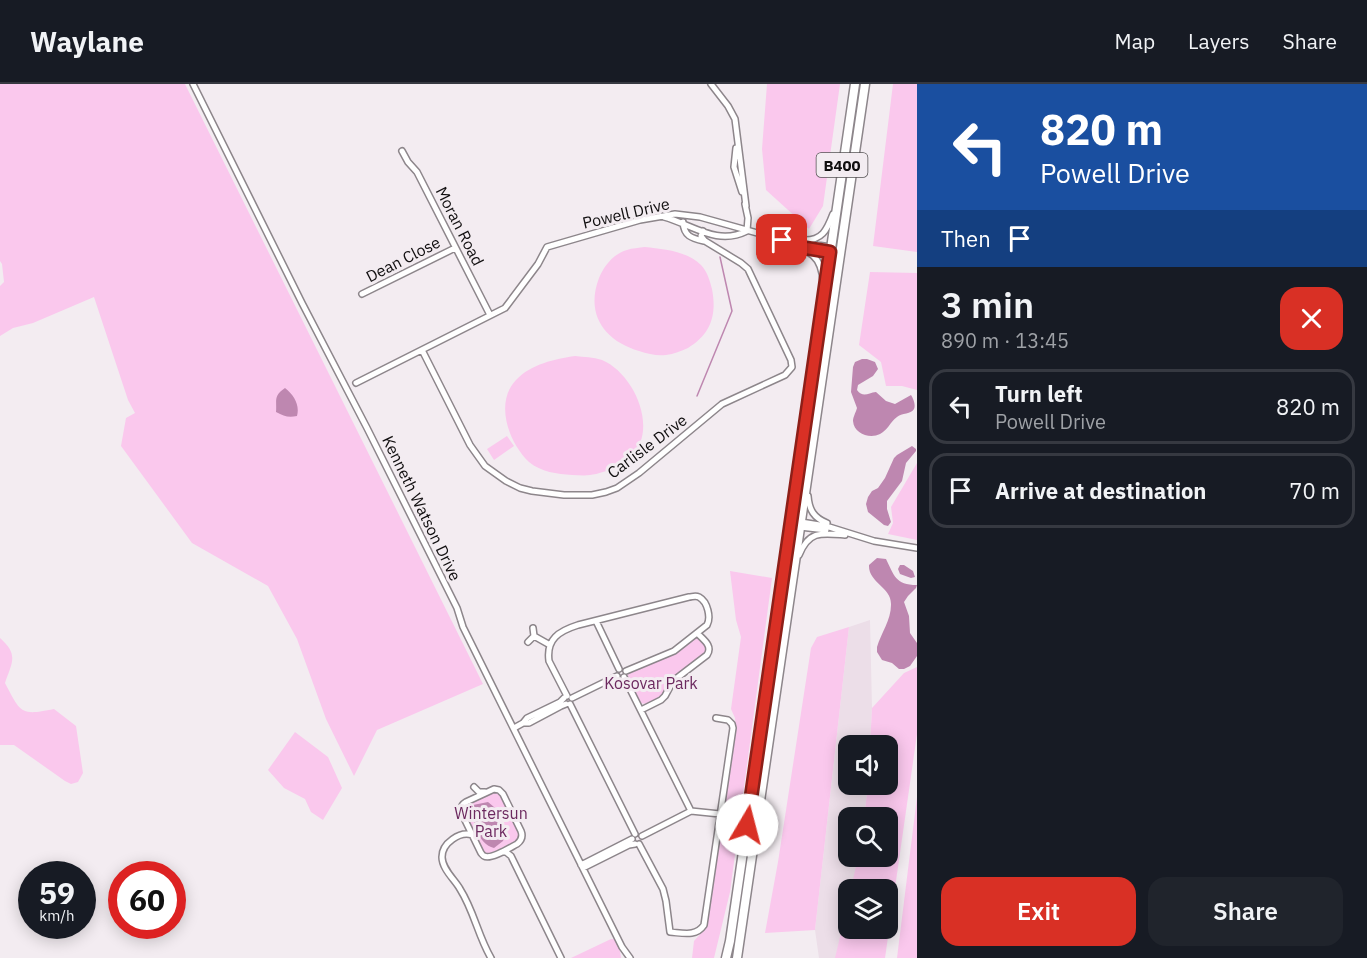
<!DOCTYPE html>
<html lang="en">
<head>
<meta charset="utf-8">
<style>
  :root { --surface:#171b24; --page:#20242c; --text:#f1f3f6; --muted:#9ea1a6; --line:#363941; --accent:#d93025 }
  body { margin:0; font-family:"IBM Plex Sans",sans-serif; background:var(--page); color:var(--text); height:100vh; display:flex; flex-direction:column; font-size:22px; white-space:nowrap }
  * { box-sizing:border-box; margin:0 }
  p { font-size:20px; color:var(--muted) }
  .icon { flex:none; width:33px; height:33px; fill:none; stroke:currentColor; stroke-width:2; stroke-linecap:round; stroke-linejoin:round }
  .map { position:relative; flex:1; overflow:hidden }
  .panel { display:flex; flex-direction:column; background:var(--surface); width:450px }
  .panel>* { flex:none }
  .top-card { background:#1a4fa0; color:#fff; overflow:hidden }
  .controls { position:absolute; left:838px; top:651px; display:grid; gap:12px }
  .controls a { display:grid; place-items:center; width:60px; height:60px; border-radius:12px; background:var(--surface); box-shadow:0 3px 15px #0003; font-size:30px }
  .speed { position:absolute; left:18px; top:777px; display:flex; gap:12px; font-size:30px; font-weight:700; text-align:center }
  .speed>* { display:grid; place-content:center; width:78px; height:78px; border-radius:50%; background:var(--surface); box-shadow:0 3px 15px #0003; line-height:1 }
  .speed small { font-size:15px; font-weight:400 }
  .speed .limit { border:9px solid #d22; background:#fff; color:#111 }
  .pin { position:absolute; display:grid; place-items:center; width:51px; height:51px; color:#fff; margin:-26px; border-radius:12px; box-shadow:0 3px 9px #0006 }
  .me { position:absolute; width:66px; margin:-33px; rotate:8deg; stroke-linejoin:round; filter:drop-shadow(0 0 4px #0008) }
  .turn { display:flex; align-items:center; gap:21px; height:126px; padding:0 24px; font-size:27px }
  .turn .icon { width:78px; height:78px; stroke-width:2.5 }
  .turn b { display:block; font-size:42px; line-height:51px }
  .then { display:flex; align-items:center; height:57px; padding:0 24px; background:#0003; gap:12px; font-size:22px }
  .round { display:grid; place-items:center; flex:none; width:63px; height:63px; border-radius:18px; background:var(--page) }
  .summary { display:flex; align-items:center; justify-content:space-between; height:102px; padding:0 24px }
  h1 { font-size:36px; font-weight:600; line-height:45px }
  .cta { display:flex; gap:12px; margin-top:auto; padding:12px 24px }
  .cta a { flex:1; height:69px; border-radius:18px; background:var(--accent); color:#fff; font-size:24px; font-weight:600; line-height:69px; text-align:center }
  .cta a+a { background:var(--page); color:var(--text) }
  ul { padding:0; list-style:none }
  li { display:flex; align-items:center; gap:18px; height:75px; margin:0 12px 9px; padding:0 12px; border:3px solid var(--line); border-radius:18px }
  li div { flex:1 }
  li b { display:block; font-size:22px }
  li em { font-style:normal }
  header { display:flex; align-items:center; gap:36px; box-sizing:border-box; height:84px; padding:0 30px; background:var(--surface); border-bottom:2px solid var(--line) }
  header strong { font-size:28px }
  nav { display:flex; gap:33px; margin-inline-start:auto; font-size:21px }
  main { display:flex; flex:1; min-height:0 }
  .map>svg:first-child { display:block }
  .built { fill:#ecdee8 }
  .green { fill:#fac8ed }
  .water { fill:#be87b0 }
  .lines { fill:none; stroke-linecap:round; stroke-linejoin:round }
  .stream { stroke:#be87b0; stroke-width:1.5 }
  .minor-casing { stroke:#8d868b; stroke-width:8 }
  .primary-casing { stroke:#8d868b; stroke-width:11 }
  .minor { stroke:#fff; stroke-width:5 }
  .primary { stroke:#fff; stroke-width:8 }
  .route-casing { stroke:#8d1f18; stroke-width:15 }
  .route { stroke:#d93025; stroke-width:10 }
  .labels { text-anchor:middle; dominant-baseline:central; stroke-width:6; stroke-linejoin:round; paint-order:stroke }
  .shield { fill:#f3ecf1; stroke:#545153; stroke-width:1.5 }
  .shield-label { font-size:15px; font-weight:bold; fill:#100e0f }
  .street-label { font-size:16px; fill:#100e0f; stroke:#f3ecf1 }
  .park-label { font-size:16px; fill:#6c295f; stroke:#f3ecf1 }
</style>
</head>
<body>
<header>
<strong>Waylane</strong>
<nav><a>Map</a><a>Layers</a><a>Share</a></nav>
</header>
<main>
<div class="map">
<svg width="917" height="874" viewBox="0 0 917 874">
  <rect width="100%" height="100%" fill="#f3ecf1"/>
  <path class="built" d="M870,536L872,624L870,661L849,662V700L868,701L864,733L849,734V772L858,773L855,805L849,806V844L851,874H819L815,846L849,543Z"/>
  <path class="green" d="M0,0H185L483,600L377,646L354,692L326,635L297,555L268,502L192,459L121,362L126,334L135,329L128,316L94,213L33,239L13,244L0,252V202L4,198L2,180L0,177Z
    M767,0H840L823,122L809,145L766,106L762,65Z
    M893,0H917V168L873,162Z
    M645,163C663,165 687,167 701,181C707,187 710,197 712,205C717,231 711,250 688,264C681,267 674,270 666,271C657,272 648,270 639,267C605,257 585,231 599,194C604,182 613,170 627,166C632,164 639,164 645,163Z
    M870,188L917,189V306L902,302H886L881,278L859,261Z
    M575,272C584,273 593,273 602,276C631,288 655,336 637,365C629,379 606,389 590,391C584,392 578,391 572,391C557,390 541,388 529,378C509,359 494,319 516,296C531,280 555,275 575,272Z
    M507,352L514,362L494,376L487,365Z
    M917,379V456L888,450L893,439L891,423Z
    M730,487L772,494L730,808L714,874H692L694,857L705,845L736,645L735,634L731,625L741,553L736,536Z
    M849,543L815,846L765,849L778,778L811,564L817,553Z
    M0,554C19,571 12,578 5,599C21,629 20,632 54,625L76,642L83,689L78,698L71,700L65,697L14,661H0Z
    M696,554L701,556L706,561V569L661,613L647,620L639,619L627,594L628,590L631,588L668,572Z
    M917,583V650L885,874H835L849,815V844H888V806L851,805L858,773L888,772V734L864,733L868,701L888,700V662L870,661L872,624L904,589Z
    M295,648L328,673L342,704L323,736L311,728L305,715L284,704L268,686Z
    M496,707L501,710L520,752L515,758L489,770H485L482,766L463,727L464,723L467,720Z
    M917,713V874H897Z
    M611,855H615L620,867L621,874H571Z"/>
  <path class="water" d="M862,275H867L875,278L878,285L873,292L858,301L857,306C863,314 868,309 876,308L886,317L895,320L911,311C913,314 916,321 914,325C912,330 901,329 897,333C890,338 888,346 880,350C870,355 854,350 853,337C853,333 856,328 857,324L851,308L853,283L855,278Z
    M285,304C294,311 300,321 297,332C288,334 284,332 276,328C277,317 273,312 285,304Z
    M912,362L916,365V367L906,379L902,397L887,417V425L891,438L888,442L884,441L868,428L866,420L868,413L872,407L878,404L885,394L894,374L897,371Z
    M877,474L886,475C894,491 895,501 917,501L916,504L908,512L904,518L909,532L910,549L917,559V572L910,582L904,585H899L892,579L882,576L877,568V563C881,549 891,536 891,521C892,503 868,499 869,481Z
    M900,481H904L913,487L915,493L911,494L900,490L898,485Z
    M488,718L494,723L506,749L503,757L494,764C478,760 473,738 471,723L473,721Z"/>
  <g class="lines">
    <path class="stream" d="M697,312L732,227L720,173"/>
    <g class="minor-casing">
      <path id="minor" d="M193,0L302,219L367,344L457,524L463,543L622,863L630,874
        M711,0L728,22L735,35L746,122
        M736,64L734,83L742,108
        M402,67L408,78L417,88L490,231
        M745,120L748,134L747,147
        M664,133C693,141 717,162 747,147
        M683,138C684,152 691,154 704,157
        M803,156C822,157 827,146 833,130
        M786,159C809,167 822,171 823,198
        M805,164L830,168
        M362,210L455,164
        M422,266L470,361L485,382L506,397L520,404L532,407L564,411H592L606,408L617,404L639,389L722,320L785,291L792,283L791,276L748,185L741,179L705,157L701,152L703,147
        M356,299L505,224L538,180L547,163L640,136L675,130L700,133L782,156L831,163
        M808,412C809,426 814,434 827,439
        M801,438L826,442L874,457L917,464
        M800,443L826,446
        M799,471C809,446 822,449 845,451
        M596,537L619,585
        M534,552L550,561
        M528,558L534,552L533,544
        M624,593L691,727
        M567,612L549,577C546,555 559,547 578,541L689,513C692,513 695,511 699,513C708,518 711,534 707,541L674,567L626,587
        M572,614L617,592
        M570,620L635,750
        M641,626L661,616L665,612L673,597L707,571C713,562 704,556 697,549
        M523,639H529L561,622L566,620
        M514,644L523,639L527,634L560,618L564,614
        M474,703L479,708H485
        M494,705L499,706L503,710L521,747C523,752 522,756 517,760C511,763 491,776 484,772C483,772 482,770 481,769L462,730C460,725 461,721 466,718Z
        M472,751C460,747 442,759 442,773C442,785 455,796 460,805C474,827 478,852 491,874
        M642,752L691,727L720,730
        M639,760L663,805L666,817L670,848C683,849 696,853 704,841L733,644L732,640L728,636L716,634
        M502,768H506L511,772L561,874
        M581,781L632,755
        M583,784L629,761L635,760"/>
    </g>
    <g class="primary-casing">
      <path id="primary" d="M726,874L730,857L855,0
        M737,874L865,0"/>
    </g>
    <use href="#minor" class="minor"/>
    <use href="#primary" class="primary"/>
  </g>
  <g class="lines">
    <g class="route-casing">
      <path id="route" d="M747,741L830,168L806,164L782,156"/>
    </g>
    <use href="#route" class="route"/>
  </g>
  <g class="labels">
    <rect class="shield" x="816.5" y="69" width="51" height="24" rx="4.5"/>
    <g class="shield-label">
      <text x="842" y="81">B400</text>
    </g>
    <g class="street-label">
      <text transform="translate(626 129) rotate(-13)">Powell Drive</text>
      <text transform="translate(460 142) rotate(63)">Moran Road</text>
      <text transform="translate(403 175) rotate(-27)">Dean Close</text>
      <text transform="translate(647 362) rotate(-37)">Carlisle Drive</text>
      <text transform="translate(422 424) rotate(64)">Kenneth Watson Drive</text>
    </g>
    <g class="park-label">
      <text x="651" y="599">Kosovar Park</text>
      <text x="491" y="729">Wintersun<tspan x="491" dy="18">Park</tspan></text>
    </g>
  </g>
</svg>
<div class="controls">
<a><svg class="icon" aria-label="sound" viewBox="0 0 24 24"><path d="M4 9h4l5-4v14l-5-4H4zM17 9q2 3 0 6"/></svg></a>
<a><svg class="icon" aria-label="search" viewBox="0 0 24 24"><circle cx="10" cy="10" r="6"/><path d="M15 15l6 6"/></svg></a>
<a><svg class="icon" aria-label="layers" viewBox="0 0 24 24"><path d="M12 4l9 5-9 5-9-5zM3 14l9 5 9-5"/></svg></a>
</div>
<div class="speed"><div>59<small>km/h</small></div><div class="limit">60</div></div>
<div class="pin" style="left:782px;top:156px;background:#d93025"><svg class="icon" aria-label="arrive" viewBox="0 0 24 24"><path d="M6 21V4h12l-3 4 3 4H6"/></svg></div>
<svg class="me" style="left:747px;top:741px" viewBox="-20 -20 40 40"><circle r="19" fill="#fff"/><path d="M0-13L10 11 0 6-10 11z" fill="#d93025"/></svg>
</div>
<section class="panel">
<div class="top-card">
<div class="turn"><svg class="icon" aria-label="left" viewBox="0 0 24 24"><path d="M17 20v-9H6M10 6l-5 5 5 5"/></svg><div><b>820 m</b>Powell Drive</div></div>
<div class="then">Then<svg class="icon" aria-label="arrive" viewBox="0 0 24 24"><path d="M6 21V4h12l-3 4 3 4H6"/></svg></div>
</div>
<div class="summary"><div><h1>3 min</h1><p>890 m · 13:45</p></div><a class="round" style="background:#d93025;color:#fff"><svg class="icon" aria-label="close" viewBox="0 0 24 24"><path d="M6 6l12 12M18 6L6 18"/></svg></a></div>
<ul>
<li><svg class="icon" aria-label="left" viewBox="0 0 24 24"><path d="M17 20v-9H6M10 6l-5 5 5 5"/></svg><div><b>Turn left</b><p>Powell Drive</p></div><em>820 m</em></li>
<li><svg class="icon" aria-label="arrive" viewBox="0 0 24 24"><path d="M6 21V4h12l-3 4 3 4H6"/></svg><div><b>Arrive at destination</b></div><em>70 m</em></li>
</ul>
<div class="cta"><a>Exit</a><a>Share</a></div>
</section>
</main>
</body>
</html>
